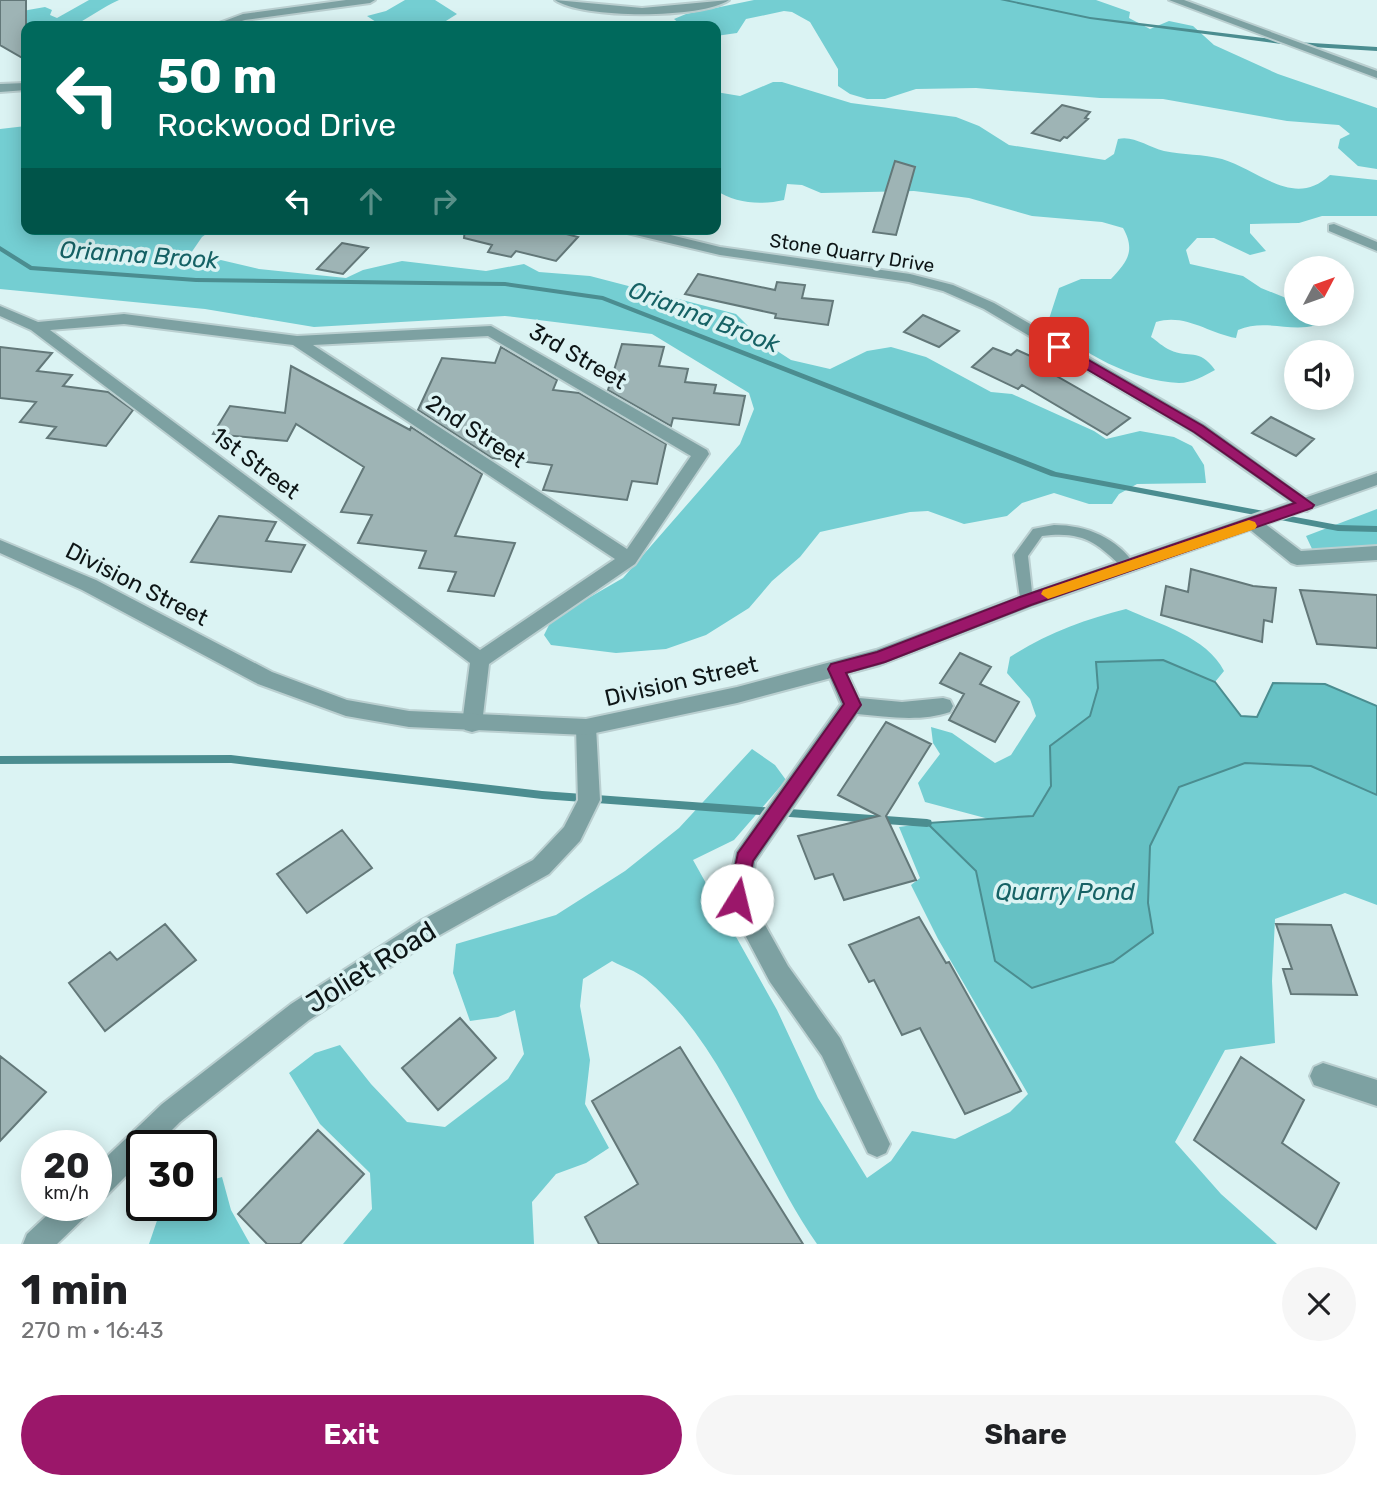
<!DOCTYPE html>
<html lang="en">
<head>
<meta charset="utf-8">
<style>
  :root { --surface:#fff; --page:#f6f6f6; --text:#202124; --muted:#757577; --accent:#9b176a }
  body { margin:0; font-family:Rubik,sans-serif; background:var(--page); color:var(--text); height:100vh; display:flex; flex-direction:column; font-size:26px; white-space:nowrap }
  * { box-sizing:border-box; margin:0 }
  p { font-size:23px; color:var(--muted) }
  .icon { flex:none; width:38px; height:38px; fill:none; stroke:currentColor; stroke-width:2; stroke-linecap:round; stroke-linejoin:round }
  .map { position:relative; height:1244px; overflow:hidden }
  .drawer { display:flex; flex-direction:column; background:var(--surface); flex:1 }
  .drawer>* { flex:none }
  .top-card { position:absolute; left:21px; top:21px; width:700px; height:214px; border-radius:14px; box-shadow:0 4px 18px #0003; background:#00695c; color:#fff; overflow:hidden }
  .needle { width:46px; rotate:49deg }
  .controls { position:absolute; left:1284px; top:256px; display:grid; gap:14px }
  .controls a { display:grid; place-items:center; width:70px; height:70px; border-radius:50%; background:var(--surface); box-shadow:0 4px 18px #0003; font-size:35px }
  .speed { position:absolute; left:21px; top:1130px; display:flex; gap:14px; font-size:35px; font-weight:700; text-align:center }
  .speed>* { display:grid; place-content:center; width:91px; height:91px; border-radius:50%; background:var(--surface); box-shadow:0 4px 18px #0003; line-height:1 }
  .speed small { font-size:18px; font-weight:400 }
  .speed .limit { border:4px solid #111; border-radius:10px; background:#fff; color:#111 }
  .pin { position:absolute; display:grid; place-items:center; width:60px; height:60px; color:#fff; margin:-30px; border-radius:14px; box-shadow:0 4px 10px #0006 }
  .me { position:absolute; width:77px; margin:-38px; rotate:9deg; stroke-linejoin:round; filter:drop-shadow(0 0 5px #0008) }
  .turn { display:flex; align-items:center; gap:24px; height:147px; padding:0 21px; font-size:32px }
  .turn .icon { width:91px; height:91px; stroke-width:2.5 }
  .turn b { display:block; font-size:49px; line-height:60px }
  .lanes { display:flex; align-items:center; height:66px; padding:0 21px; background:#0003; justify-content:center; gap:35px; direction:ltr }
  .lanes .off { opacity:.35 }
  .round { display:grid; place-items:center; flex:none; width:74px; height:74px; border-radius:37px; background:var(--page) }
  .head { display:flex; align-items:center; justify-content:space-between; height:119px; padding:0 21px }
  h1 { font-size:42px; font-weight:700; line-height:52px }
  .cta { display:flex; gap:14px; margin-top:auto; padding:14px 21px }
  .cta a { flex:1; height:80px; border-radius:42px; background:var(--accent); color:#fff; font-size:28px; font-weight:700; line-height:80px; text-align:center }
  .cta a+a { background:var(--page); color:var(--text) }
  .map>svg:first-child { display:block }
  .forest { fill:#74ced2 }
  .water { fill:#66c1c4; stroke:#4b8d90; stroke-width:2 }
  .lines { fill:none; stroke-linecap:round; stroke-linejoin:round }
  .stream { fill:#4b8d90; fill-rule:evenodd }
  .building { fill:#9eb4b5; stroke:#637879; stroke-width:2 }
  .service-casing { stroke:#bacfd0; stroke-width:4 }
  .minor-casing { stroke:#bacfd0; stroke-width:4 }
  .tertiary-casing { stroke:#bacfd0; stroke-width:4 }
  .service { fill:#7da1a2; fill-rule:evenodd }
  .minor { fill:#7da1a2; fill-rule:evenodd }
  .tertiary { fill:#7da1a2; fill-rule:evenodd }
  .route { fill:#9b176a; stroke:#650f45; stroke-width:2 }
  .slow { fill:#f59e0b }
  .labels { text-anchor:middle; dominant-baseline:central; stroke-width:7; stroke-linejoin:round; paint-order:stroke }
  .far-street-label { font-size:19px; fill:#0d1516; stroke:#dbf3f3 }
  .street-label { font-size:23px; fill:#0d1516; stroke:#dbf3f3 }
  .water-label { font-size:24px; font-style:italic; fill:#166265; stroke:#dbf3f3 }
  .near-street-label { font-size:28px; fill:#0d1516; stroke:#dbf3f3 }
</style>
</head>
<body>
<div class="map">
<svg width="1377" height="1244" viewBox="0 0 1377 1244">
  <rect width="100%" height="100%" fill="#dbf3f3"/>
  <path class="forest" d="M89,0H119C103,7 90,17 75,25C64,32 19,25 10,16L28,10L45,7L52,10L50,15L57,18Z
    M405,0H435L457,14L438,26H382L367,16L386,11Z
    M754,0H1096L1130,12L1129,18L1150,29L1169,21L1193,26L1214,45L1278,74L1377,108V169L1358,166L1338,148L1340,139L1350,134L1339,125L1287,121L1163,99L1100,98L976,88L916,89L885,99H867L850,94L838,86V69L810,22L792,12L784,11L746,19L737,33L716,36V26H682L674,19L686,14Z
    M773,82H782L851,103L956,117L979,126L1009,145L1105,160L1114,154L1118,139C1133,135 1148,147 1164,151C1183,155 1203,154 1222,159C1259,170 1294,209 1330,175L1377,180V216H1322L1299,223L1250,224V233L1266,251L1250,255L1214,238H1197L1186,250L1190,264L1243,276L1261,288L1291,300L1297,306V313H1304L1316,325C1290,333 1265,318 1238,330L1236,338C1208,333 1185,313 1156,322L1151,337C1157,341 1163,347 1170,350C1189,359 1199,347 1215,370C1204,376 1192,383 1179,383C1132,381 1081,353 1048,322L1059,288L1081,279H1111C1127,262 1136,251 1123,228L1102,222L1032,216L969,198L938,194L914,191L821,193L802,185L787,184L784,200C762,205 735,204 716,190V92L740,96Z
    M26,126V229H213L202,237L191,253L259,269L346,278L363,270L402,261L486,271L524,264L539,272L590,276L736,314L765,343L791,360L830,369L867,351L891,347L926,357L991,392L1012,394L1094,431L1106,439L1140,431L1174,437L1192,446L1204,465L1206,483L1137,484L1119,494L1112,504H1089L1054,493L1022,503L1007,516L964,524L928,511L910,512L820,532L800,557L772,581L749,608L706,635L666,649L616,653L551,645L544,635L552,619L623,578L740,444L754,409L749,393L652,334L505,316L314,327L205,309L0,289V129Z
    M1377,509V545L1313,551L1306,536Z
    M1126,609C1159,624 1207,637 1224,671L1215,682L1163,660L1098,688L1090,716L1050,746L1051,786L1033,816L989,819L925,802L918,783L940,754L933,743L931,727L952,733L995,763L1011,755L1036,716L1030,699L1007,673L1010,657C1045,634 1086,619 1126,609Z
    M752,749L775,765L786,780L734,840L693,860L777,1010L818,1098L867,1178L891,1161L912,1131L955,1139L1010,1112L1028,1094L938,939L911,885L920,878L899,827L927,823L976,871L995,961L1153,933L1148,903L1150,846L1179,787L1245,763L1311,766L1377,795V905L1345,893L1275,919L1272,981L1275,1043L1225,1050L1175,1142L1221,1194L1277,1244H817C758,1159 727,1047 646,979C636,971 623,967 612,961L583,979L580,1006L590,1060L585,1104L609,1148L586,1163L556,1174L532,1202L534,1244H343L372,1209L370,1173L320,1124L289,1073L315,1053L340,1045L371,1084L407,1122L445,1127L508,1079L524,1054L515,1010L498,1017L470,1021L453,973L456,944L556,915L625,871L679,828Z
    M222,1177L231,1210L250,1244H149L162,1206H201V1183Z"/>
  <path class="water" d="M1163,660L1215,682L1241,716L1257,717L1273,683L1325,684L1377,706V795L1311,766L1245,763L1179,787L1150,846L1148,903L1153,933L1113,962L1032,988L995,961L976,871L927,823L1033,816L1051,786L1050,746L1090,716L1098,688L1096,662Z"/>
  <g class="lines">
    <path class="stream" d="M1000,0H1009L1090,17L1296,42L1377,47V51L1296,46L1090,19Z
      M0,246L32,266L196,278L505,282L603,296L1056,472L1338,525L1377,526V532L1338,531L1051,476L602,300L505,286L196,282L30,270L0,251Z
      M231,755L542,791L927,819L931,820L932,823L931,826L927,827L542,799L231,763L0,764V756Z"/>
  </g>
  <path class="building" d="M0,0H26V60L0,45Z
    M1062,105L1090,112L1085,118L1088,119L1067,138L1064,137L1060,141L1032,133Z
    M895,161L915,167L896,235L873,232Z
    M465,229H547L578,237L556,261L516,251L511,257L488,252L492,245L464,238Z
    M342,243L368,248L343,274L317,269Z
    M698,274L775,290L777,282L805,285L802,298L833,301L828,325L775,318L776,314L685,294Z
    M923,315L959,331L939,347L904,332Z
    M622,344L664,347L659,366L688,369L685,382L716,385L714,393L745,396L739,425L673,418L671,426L608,390Z
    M0,347L52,353L37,371L72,375L63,386L108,392L133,410L106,446L47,438L56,427L20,422L36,402L0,398Z
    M501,347L557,380L553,390L579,393L666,444L657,484L632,481L627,500L543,490L552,465L492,458L418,410L442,358L495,363Z
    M993,348L1011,355L1017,350L1046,363L1041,367L1130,418L1107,435L1022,385L1018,389L972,367Z
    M291,366L410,430L411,427L482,474L455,536L515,543L494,596L448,591L456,572L419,568L426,551L358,543L372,515L341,512L364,467L296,424L287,441L213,434L230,406L285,413Z
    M1271,417L1314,439L1296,456L1252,433Z
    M219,516L276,522L266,541L305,545L291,572L191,562Z
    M1191,569L1253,586L1276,588L1272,622L1264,620L1262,642L1161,615L1166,586L1188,592Z
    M1300,590L1377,595V648L1317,644Z
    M960,653L991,667L980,684L1019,702L995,742L949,720L964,694L940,683Z
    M886,722L931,744L886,816L916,880L844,900L833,874L815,879L798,836L879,816L838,795Z
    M342,830L372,868L307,913L277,874Z
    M919,917L946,963L949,962L1021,1091L965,1114L920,1028L902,1035L874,980L869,982L849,945Z
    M165,924L196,960L105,1031L69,983L110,952L117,960Z
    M1276,924L1331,925L1357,995L1291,994L1283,969H1292Z
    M460,1018L496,1058L438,1110L402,1068Z
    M680,1047L803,1244H599L585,1217L638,1184L592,1101Z
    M0,1056L46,1092L0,1141Z
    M1241,1057L1304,1100L1282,1143L1339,1183L1316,1229L1194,1140Z
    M318,1130L364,1174L300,1244H267L238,1214Z"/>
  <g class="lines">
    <g class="service-casing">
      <path id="service" d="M1054,525C1087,525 1117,538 1136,566L1134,569H1124C1096,542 1083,531 1042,536L1028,556L1033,601L1031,605H1021L1014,555L1033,529Z"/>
    </g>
    <g class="minor-casing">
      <path id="minor" d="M346,0H375L370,3L245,20L226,26H211L243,14Z
        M1169,0H1184L1377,71V78Z
        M26,83V90L0,92V84Z
        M1334,224L1377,242V251L1329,231V225Z
        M621,229H646L720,247L910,274L953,285L994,303L1205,425L1316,505L1307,511L1301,509L1193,433L984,309L943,291L909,282L720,255L623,232Z
        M0,306L38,322L124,314L297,336L491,326L707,450L709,454L635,564L489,664L482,724L479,730L472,732L465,730L462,724L470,663L31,330L0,316ZM124,324L293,345L615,559L480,650L50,330ZM488,336L691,456L627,549L313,345Z
        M1254,518L1260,520L1301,551L1377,546V560L1297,565L1291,563L1248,528L1245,524L1248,520Z
        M836,661L843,664L859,698L902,702L943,698L950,700L953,706L950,712C921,722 888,717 857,714L755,862L750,898L788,966L840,1038L890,1144L886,1153L877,1157L868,1153L822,1056L770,982L726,899L736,852L841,704L826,669L829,664Z
        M586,719L593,721L596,727L600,800L580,841L549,874L438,936L309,1020L180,1122L156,1146H142V1160L106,1196L96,1199V1167L162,1104L291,1004L422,920L533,860L564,827L578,800L576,727L579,721Z
        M1323,1063L1377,1080V1106L1314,1085L1310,1076L1314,1067Z
        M57,1206H90L86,1216L57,1244H23L27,1234Z"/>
    </g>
    <g class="tertiary-casing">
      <path id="tertiary" d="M555,0L642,8L729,0C702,19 582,19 555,0Z
        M1377,473V485L1033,606L880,665L737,703L586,735L409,727L346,716L258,684L82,590L0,553V540L96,580L272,672L347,700L409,711L586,719L737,687L876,650L1019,596Z"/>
    </g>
    <use href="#service" class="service"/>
    <use href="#minor" class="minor"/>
    <use href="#tertiary" class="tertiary"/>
  </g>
  <path class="route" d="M1059,343L1203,426L1314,505L1312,508L1031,605L885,662L846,673L861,705L753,861L744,906L737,908L731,906L728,900L738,853L844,704L828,669L831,664L877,652L1020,597L1295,503L1194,432L1054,350V344Z"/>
  <path class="slow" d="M1249,520L1255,522L1257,526L1255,529L1048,599L1041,594L1043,590Z"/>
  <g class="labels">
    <g class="far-street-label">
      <text transform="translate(852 253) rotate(9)">Stone Quarry Drive</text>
    </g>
    <g class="street-label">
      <text transform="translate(578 356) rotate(30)">3rd Street</text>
      <text transform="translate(476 431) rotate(33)">2nd Street</text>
      <text transform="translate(256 463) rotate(37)">1st Street</text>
      <text transform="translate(137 584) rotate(27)">Division Street</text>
      <text transform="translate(681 681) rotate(-13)">Division Street</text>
    </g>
    <g class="water-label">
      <text transform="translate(139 255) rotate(4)">Orianna Brook</text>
      <text transform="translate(704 317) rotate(21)">Orianna Brook</text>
      <text x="1065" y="892">Quarry Pond</text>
    </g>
    <g class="near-street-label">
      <text transform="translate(371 967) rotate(-32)">Joliet Road</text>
    </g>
  </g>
</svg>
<div class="controls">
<a><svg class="needle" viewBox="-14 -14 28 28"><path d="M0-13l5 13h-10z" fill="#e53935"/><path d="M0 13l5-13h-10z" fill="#757577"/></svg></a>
<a><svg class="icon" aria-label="sound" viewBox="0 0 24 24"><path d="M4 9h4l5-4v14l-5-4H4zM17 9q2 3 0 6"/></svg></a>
</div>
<div class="speed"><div>20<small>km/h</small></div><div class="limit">30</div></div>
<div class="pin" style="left:1059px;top:347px;background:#d93025"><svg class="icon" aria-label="arrive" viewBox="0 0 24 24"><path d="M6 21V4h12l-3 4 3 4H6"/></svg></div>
<svg class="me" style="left:737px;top:900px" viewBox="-20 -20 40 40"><circle r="19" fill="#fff"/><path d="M0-13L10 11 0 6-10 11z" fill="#9b176a"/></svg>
<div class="top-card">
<div class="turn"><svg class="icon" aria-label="left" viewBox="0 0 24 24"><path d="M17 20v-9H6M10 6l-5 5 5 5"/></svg><div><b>50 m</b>Rockwood Drive</div></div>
<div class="lanes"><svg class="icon" aria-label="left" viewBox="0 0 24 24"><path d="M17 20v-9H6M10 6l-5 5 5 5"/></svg><svg class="icon off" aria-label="ahead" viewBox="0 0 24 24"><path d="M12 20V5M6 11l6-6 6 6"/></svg><svg class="icon off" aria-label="right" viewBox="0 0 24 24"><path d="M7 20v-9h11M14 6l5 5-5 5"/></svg></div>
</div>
</div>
<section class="drawer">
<div class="head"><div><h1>1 min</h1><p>270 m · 16:43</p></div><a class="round"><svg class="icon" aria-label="close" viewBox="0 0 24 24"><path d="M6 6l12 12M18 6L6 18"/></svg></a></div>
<div class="cta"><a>Exit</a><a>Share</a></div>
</section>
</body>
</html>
